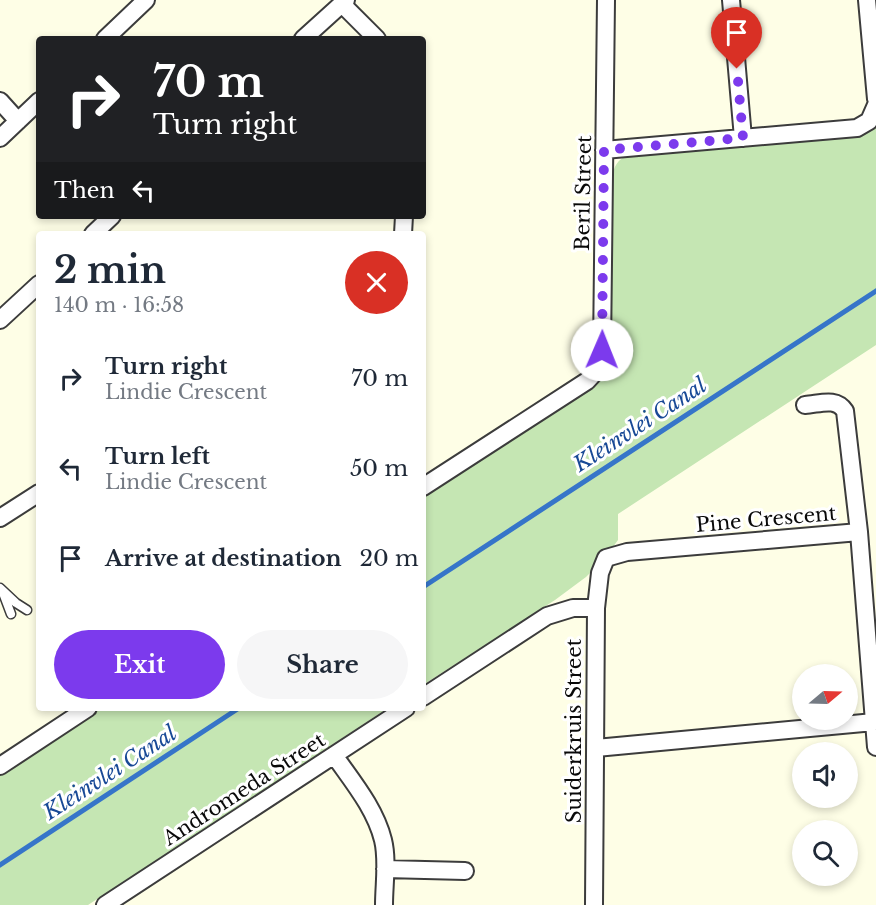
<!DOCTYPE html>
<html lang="en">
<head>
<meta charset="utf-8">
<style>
  :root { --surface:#fff; --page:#f6f6f7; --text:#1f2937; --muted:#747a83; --accent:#7c3aed }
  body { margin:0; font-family:"Libre Baskerville",serif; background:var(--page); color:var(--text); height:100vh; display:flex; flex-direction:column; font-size:22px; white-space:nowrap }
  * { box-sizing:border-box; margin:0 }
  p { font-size:20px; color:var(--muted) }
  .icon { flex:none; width:33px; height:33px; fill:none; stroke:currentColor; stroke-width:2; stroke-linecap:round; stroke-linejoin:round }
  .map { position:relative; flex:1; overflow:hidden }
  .drawer { position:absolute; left:36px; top:231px; width:390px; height:480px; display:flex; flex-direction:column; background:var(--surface); border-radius:6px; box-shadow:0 3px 9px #0003 }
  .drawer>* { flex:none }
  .banner { position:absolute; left:36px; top:36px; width:390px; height:183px; border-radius:6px; box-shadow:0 3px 9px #0003; background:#202124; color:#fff; overflow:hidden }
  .needle { width:39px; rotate:71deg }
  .fabs { position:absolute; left:792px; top:664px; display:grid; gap:12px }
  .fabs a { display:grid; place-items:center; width:66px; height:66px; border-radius:50%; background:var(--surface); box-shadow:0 3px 9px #0003; font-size:30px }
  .pin { position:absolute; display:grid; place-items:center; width:51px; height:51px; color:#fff; margin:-62px -26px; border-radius:50% 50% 50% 0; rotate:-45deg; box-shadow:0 0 6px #0007 }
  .pin .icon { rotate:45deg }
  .me { position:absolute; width:66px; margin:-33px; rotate:1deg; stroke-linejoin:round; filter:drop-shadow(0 0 4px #0008) }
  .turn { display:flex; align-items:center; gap:21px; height:126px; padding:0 18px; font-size:27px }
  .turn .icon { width:78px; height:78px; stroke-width:2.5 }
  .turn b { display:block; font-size:42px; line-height:51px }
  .then { display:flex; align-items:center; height:57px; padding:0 18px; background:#0003; gap:12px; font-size:22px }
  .round { display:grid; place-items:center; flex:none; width:63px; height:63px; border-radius:32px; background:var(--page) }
  .summary { display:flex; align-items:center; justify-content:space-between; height:102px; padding:0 18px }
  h1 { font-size:36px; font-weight:800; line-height:45px }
  .button { display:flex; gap:12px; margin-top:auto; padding:12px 18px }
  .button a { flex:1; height:69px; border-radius:36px; background:var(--accent); color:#fff; font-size:24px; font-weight:800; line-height:69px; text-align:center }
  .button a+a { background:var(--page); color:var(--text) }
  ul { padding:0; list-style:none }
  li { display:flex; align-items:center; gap:18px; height:90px; padding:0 18px }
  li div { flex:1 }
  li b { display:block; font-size:22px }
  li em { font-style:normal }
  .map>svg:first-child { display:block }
  .green { fill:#c5e6b3 }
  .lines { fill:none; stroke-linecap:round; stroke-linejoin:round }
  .stream { stroke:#3675c9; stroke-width:5 }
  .service-casing { stroke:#3c3c3c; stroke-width:11 }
  .minor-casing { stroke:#3c3c3c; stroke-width:20 }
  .service { stroke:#fff; stroke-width:8 }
  .minor { stroke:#fff; stroke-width:16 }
  .route { stroke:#7c3aed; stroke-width:10; stroke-dasharray:0 18 }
  .labels { text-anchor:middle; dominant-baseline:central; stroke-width:6; stroke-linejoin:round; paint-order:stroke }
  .street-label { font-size:20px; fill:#090909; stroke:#fff }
  .water-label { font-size:21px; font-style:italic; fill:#184996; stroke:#fff }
</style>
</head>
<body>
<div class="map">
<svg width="876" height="905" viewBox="0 0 876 905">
  <rect width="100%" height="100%" fill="#fefee6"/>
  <path class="green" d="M876,122V345L618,514V540L605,558L586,577L555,600L423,685V496L594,384L608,366L610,356L612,178C614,166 617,160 628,155Z
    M100,708H388L88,905H0V774Z"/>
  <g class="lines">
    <path class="stream" d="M423,587L876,291
      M0,865L239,708"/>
    <g class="service-casing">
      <path id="service" d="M0,588L16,603L27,610
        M3,593L11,614"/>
    </g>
    <g class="minor-casing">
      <path id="minor" d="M731,0L743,138
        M867,0L876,99
        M342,4L377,39
        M105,39L146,0
        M303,39L346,0
        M0,101L18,121
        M0,138L39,101
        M604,150L857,128L869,121L876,105
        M93,234L112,216
        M403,234L404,216
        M0,320L39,284
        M805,405C820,404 836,397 845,411L859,532
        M423,487L587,381L599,368L602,350L606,0
        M0,518L39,493
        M423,697L547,616L573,608H596
        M596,748L874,722
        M334,755C352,781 375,808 383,840C388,860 384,884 384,905
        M0,766L88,708
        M385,869L465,871
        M105,905L406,708
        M594,905L596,608L600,573L606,558L627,552L859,532L876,747"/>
    </g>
    <use href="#service" class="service"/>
    <use href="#minor" class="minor"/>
  </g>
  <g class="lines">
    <path class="route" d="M602,350L604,150L743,138L737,69"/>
  </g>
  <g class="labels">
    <g class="street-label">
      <text transform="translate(583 193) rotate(-89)">Beril Street</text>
      <text transform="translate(766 519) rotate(-5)">Pine Crescent</text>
      <text transform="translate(574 731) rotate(-90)">Suiderkruis Street</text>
      <text transform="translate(244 789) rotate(-33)">Andromeda Street</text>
    </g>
    <g class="water-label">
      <text transform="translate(640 425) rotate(-33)">Kleinvlei Canal</text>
      <text transform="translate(110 773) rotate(-33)">Kleinvlei Canal</text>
    </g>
  </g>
</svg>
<div class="fabs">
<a><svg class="needle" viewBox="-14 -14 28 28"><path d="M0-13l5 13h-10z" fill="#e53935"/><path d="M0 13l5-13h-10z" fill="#747a83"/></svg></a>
<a><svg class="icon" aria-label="sound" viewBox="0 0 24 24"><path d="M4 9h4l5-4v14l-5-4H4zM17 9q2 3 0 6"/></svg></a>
<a><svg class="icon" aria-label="search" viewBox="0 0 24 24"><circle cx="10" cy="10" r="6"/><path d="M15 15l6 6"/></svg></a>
</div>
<div class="pin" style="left:737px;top:69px;background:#d93025"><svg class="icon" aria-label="arrive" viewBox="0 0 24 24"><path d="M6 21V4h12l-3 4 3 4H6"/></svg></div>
<svg class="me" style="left:602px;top:350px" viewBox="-20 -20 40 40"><circle r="19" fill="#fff"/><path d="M0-13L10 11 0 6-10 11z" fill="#7c3aed"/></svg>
<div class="banner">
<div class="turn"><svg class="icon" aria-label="right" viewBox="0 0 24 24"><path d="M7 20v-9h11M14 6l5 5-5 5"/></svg><div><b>70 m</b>Turn right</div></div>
<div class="then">Then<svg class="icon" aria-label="left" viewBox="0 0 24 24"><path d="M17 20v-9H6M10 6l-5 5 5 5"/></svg></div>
</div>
<section class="drawer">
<div class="summary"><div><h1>2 min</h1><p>140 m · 16:58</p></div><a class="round" style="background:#d93025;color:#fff"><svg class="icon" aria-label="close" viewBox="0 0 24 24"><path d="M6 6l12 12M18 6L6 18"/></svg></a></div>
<ul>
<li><svg class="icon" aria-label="right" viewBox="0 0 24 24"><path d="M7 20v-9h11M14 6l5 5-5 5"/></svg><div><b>Turn right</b><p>Lindie Crescent</p></div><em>70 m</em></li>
<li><svg class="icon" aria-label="left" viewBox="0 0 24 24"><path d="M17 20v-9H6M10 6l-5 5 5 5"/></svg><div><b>Turn left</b><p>Lindie Crescent</p></div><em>50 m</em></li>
<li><svg class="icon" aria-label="arrive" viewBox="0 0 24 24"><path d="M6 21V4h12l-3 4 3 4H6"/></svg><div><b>Arrive at destination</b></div><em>20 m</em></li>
</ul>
<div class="button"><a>Exit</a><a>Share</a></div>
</section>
</div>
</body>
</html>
